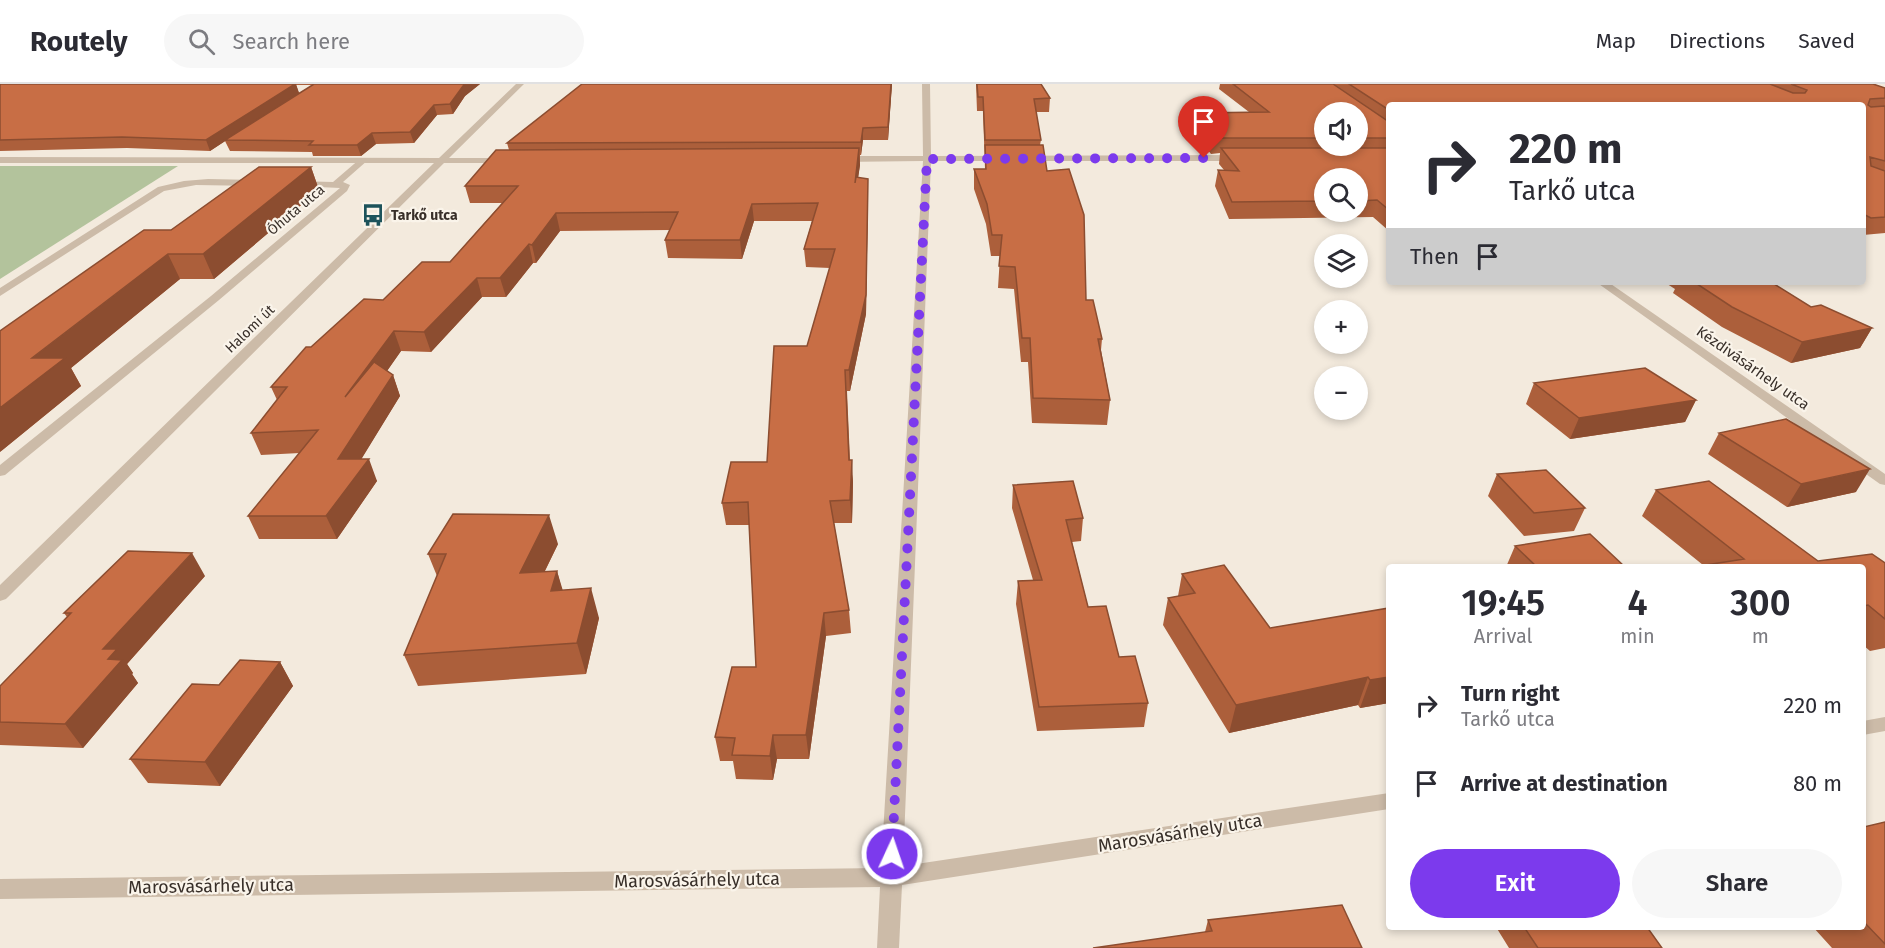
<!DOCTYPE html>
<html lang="en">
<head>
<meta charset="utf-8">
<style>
  :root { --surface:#fff; --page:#f7f7f7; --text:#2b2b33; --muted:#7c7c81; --line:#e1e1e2; --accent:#7c3aed }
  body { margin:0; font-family:"Fira Sans",sans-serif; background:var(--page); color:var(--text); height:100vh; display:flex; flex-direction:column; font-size:22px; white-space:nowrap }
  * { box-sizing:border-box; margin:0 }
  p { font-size:20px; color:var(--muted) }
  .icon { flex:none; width:33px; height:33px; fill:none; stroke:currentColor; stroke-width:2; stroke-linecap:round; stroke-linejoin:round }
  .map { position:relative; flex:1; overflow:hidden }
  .details { position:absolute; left:1386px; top:480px; width:480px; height:366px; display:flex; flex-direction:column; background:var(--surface); border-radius:6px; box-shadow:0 3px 9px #0003 }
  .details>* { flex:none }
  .top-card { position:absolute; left:1386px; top:18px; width:480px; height:183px; border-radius:6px; box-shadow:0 3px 9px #0003; background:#fff; color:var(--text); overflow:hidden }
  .fabs { position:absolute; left:1314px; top:18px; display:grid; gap:12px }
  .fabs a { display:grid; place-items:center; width:54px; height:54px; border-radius:50%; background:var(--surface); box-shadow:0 3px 9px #0003; font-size:30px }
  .pin { position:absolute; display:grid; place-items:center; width:51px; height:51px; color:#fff; margin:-62px -26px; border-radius:50% 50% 50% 0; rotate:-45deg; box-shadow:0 0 6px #0007 }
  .pin .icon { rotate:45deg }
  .me { position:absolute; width:66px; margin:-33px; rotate:3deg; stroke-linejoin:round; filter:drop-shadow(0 0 4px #0008) }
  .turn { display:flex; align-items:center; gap:21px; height:126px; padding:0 24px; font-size:27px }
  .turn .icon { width:78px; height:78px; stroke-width:2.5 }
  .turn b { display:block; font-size:42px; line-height:51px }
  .then { display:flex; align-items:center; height:57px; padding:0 24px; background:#0003; gap:12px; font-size:22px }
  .eta { display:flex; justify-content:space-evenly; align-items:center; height:102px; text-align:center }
  .eta b { font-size:36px; font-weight:600; line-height:42px }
  .primary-button { display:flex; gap:12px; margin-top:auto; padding:12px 24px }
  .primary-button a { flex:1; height:69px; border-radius:36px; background:var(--accent); color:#fff; font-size:24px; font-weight:600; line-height:69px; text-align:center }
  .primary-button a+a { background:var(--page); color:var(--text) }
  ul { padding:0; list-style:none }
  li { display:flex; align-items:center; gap:18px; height:78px; padding:0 24px }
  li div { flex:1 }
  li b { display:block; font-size:22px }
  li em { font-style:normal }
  header { display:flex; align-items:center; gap:36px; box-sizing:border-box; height:84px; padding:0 30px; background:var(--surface); border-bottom:2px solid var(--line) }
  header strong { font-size:28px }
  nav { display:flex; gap:33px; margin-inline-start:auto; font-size:21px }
  .search { width:420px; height:54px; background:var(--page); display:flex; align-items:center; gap:15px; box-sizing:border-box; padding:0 21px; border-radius:33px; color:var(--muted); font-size:22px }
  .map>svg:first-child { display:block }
  .green { fill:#b3c39c }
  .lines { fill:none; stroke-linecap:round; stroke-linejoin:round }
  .service { fill:#ccbba8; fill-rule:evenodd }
  .minor { fill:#ccbba8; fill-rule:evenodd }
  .wall { fill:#ac5f3b; fill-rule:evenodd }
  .shaded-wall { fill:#8c4d30 }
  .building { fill:#c86e45; stroke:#8c4d30; stroke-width:1.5 }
  .route { stroke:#7c3aed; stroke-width:10; stroke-dasharray:0 18 }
  .labels { text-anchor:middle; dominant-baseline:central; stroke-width:4.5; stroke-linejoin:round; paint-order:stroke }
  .far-street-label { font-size:14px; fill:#382f29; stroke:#faf4ea }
  .far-poi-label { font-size:14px; font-weight:bold; fill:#382f29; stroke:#faf4ea; text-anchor:start }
  .street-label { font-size:15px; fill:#382f29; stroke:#faf4ea }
  .near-street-label { font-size:18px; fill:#382f29; stroke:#faf4ea }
</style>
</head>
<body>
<header>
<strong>Routely</strong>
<div class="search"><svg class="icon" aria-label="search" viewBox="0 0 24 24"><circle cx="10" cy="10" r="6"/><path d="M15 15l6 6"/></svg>Search here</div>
<nav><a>Map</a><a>Directions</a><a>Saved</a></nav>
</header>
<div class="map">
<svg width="1885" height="864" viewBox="0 0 1885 864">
  <rect width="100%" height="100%" fill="#f3eadd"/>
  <path class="green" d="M0,82H178L0,195Z"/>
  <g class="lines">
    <path class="service" d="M361,74L368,76L343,98L350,101L347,107L219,216L5,391L0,392V381L211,212L340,104L298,102L293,99L295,97L333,98Z
      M208,95L256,96L261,99L256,102L196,101L164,107L0,212V204L158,103L184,97Z"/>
    <path class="minor" d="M516,0H524L449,74H507L510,75V79H444L6,515L0,517V501L434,79H0V73L439,74Z
      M922,0H930L931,72L1239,71L1243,74L1239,77H931L903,782L1389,709V725L902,801L899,864H877L880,803L0,815V795L881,784L923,77L840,78L836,75L840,72H923Z
      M1596,198H1608L1885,390V401L1880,400Z
      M1885,633V647L1863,651V637Z"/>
  </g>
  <path class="wall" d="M0,0H480L465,12L453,30L437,31L414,59L376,60L361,72H313L312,68L230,67L225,57L210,67L127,64L0,67ZM296,1H313L299,9Z
    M582,0H892L888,56H863L861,71H860V81L858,93L868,112L866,230L850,307H847L850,376L853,398L852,439H834L849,526L851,549L826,552L809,675H777L773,696L736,695L733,677H720L715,653L756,583L749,441H726L722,419L767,378L807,262L830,184L806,183L804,165L812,137H754L742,175L668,174L665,156L670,146L560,147L536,179H533L506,213H482L431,268L401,267L387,287L393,291L400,312L361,375L377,397L337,455H259L248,432L300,369L261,371L251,349L277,316L271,303L311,263L383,216L450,178L502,119H470L465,102L509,66L507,59Z
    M976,0H1041L1050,14L1049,28H1036L1041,56L1040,61L1047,87L1086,216L1102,255L1101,266L1110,316L1107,341L1032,339L1028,278H1021L1014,205L998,204L1000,172H991L986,140L974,105V85H985L983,27H977Z
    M1220,0H1873L1885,4V149L1863,151V21H1389V147L1373,133L1229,135L1215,102L1218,86H1224L1219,80L1220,69L1211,70L1191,44L1193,29L1249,28L1219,5ZM1324,28H1358V62H1324ZM1324,94H1358V128H1324Z
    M311,83L319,106L214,195H180L71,284L81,302L0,368L171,146Z
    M1664,198H1771L1811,223L1872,244L1860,264L1791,279L1722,243L1673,209L1675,205Z
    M1534,299L1696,316L1685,338L1570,355L1526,320Z
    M1719,349L1856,408L1787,423L1708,370Z
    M1497,390L1585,424L1574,447L1524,452L1488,412Z
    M1013,401L1083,434L1081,457L1072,458L1088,523L1148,619L1144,643L1037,647L1016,520L1018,497L1033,496L1012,424Z
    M1656,406L1818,477L1885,479V564L1870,567L1863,561V483L1703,481L1642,432Z
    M558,460L545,487H557L562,506L599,534L586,590L418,602L404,571L437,492L428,470Z
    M1515,462L1625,483H1506Z
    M1182,490L1270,544L1389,524V619L1360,624L1358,621L1229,649L1163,541L1168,514L1178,512Z
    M205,492L127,580L133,589L132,590L138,599L83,664L0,661V602L67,533L64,529Z
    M280,578L293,602L220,702L148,699L130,675L219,601Z
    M1885,738V864H1832L1813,843H1863V742L1864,743Z
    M1208,836L1362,864L1205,848Z
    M1496,843H1647L1662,864H1509Z"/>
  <path class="shaded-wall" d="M295,0H296L299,9L210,67L206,56Z
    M465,0H480L465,12L453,30L450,20L463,2Z
    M891,0H892L888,56V43Z
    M434,21L437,31L414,59L410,48Z
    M863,44V56L861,71V58Z
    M372,49L376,60L361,72L357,61Z
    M859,64L860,81L855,116V99Z
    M311,83L319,106L214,195L203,170Z
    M868,95V112L866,230L850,307L849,286Z
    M752,120L754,137L742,175L740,156Z
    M556,129L560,147L536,179L532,161Z
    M529,160L533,179L506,213L500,194Z
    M168,170L180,195L71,284L81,302L0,368V324L32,274Z
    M477,194L482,213L431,268L424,248Z
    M1872,244L1860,264L1791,279L1802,258Z
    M394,247L401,267L354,334L345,313Z
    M393,291L400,312L348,397L338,375Z
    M1696,316L1685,338L1570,355L1579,334Z
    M369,375L377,397L337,455L326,432Z
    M852,376L853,398L852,439L850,416Z
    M1870,385L1856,408L1787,423L1801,400Z
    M549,431L558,460L529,519L520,489Z
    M192,469L205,492L127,580L133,589L132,590L138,599L83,664L65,640L103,565Z
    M557,487L566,517L551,507Z
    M591,504L599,534L586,590L577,559Z
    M824,529L826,552L809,675L806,651Z
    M280,578L293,602L220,702L205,678Z
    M1368,593L1358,621L1229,649L1236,621Z
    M1389,593V619L1360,624L1370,596Z
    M773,651L777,675L773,696L770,672Z"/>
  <path class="building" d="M0,0H295L206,56L122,53L0,56Z
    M314,0H465L463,2L450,20L434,21L410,48L372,49L357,61H309L313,57L225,56Z
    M582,0H891L888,43L863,44L861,58L507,59Z
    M977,0H1041L1050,14L1034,15L1041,56H985L983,13H978Z
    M1233,0H1333L1389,38V54H1358V28H1324V54H1213L1193,29L1269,28Z
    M1349,0H1770L1793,9H1805L1807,6L1791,0H1873L1885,4V14L1870,15L1868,21L1871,23L1885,22V77L1870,73L1871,82L1885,87V133L1871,134L1863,130V21H1389V26Z
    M985,61H1043L1047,87L1069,85L1084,131L1086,216H1093L1102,255H1098L1110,316L1033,314L1030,254H1022L1015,183L999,182L1002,151H992L987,120L974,85H986Z
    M859,64L855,99L856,93L868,95L866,211L849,286H845L849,376H852L850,416L830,417L849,526L824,529L806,651H773L770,672L732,671L735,654L715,653L732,583H756L748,418L722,419L731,378H767L774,262H807L835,165H804L818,119L752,120L740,156H665L678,128L556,129L532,161L529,160L500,194H477L424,248L394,247L345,313L374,278L393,291L338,375H369L326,432H248L318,346L251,349L287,303H271L306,263H311L364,215L383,216L422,178H450L518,102H465L496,66Z
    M1221,64H1389V126L1377,116L1358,117V94H1324V117L1232,118L1218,86L1239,87Z
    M259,83H311L203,170H168L32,274H65L0,324V247L144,146H171Z
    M1694,198H1771L1811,223L1821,221L1872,244L1802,258L1732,223Z
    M1645,284L1696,316L1579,334L1534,299Z
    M1786,335L1870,385L1801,400L1719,349Z
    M1546,386L1585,424L1534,429L1497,390Z
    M1073,397L1083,434L1066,436L1088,523L1106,522L1119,573L1135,572L1148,619L1039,623L1018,497L1042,496L1013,401Z
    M1709,397L1818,477L1872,470L1885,479V535L1868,521L1863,522V483H1693L1744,475L1656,406Z
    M453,430L549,431L520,489L557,487L551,507L591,504L577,559L404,571L446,470H428Z
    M1590,450L1625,483H1537L1515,462Z
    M128,467L192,469L103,565H117L108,575L122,576L65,640L0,638V602L71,529H64Z
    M1224,481L1270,544L1389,524V593L1370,596L1368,593L1236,621L1168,514L1195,509L1182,490Z
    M240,576L280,578L205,678L130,675L192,600L219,601Z
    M1885,738V860L1863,837V742L1864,743Z
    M1342,821L1362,864H1093L1212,847L1208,836Z
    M1524,843H1647L1662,864H1538Z"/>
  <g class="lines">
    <path class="route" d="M892,770L927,75L1204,74"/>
  </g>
  <defs>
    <g id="bus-bare" transform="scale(1.8)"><path d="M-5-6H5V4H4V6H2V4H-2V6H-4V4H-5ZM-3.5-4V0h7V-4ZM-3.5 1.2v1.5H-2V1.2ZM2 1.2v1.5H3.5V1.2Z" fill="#1d535b" stroke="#faf4ea" stroke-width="2.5" paint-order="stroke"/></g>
  </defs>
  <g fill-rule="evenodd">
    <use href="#bus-bare" x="373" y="131"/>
  </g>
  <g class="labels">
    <g class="far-street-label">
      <text transform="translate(296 126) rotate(-40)">Óhuta utca</text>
      <text transform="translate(250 245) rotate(-44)">Halomi út</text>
    </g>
    <g class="far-poi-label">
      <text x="391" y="131">Tarkő utca</text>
    </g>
    <g class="street-label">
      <text transform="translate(1753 284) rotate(35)">Kézdivásárhely utca</text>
    </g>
    <g class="near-street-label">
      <text transform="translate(1180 749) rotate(-9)">Marosvásárhely utca</text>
      <text transform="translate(697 796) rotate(-1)">Marosvásárhely utca</text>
      <text transform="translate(211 802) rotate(-1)">Marosvásárhely utca</text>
    </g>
  </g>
</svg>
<div class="fabs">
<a><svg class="icon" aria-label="sound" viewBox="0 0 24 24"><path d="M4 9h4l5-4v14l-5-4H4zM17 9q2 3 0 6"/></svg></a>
<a><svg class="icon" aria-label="search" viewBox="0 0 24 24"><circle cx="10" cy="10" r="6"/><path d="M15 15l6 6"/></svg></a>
<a><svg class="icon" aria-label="layers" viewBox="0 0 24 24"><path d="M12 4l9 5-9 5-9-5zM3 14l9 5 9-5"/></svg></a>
<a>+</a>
<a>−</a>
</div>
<div class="pin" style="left:1204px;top:74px;background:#d93025"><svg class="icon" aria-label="arrive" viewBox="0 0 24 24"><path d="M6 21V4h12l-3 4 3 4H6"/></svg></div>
<svg class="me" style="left:892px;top:770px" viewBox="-20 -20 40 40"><circle r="17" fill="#7c3aed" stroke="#fff" stroke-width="3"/><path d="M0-11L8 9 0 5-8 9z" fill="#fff"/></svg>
<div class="top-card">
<div class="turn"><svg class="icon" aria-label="right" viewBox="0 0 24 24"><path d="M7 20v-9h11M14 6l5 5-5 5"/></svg><div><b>220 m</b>Tarkő utca</div></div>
<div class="then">Then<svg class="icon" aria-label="arrive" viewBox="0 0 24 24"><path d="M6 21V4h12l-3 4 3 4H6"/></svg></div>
</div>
<section class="details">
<div class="eta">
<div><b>19:45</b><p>Arrival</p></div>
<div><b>4</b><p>min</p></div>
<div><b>300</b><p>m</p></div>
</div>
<ul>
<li><svg class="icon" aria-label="right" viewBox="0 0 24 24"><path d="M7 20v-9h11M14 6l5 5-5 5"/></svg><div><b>Turn right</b><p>Tarkő utca</p></div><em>220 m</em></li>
<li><svg class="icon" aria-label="arrive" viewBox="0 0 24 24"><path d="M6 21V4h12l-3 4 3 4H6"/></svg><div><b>Arrive at destination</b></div><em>80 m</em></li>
</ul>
<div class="primary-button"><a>Exit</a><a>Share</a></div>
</section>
</div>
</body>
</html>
